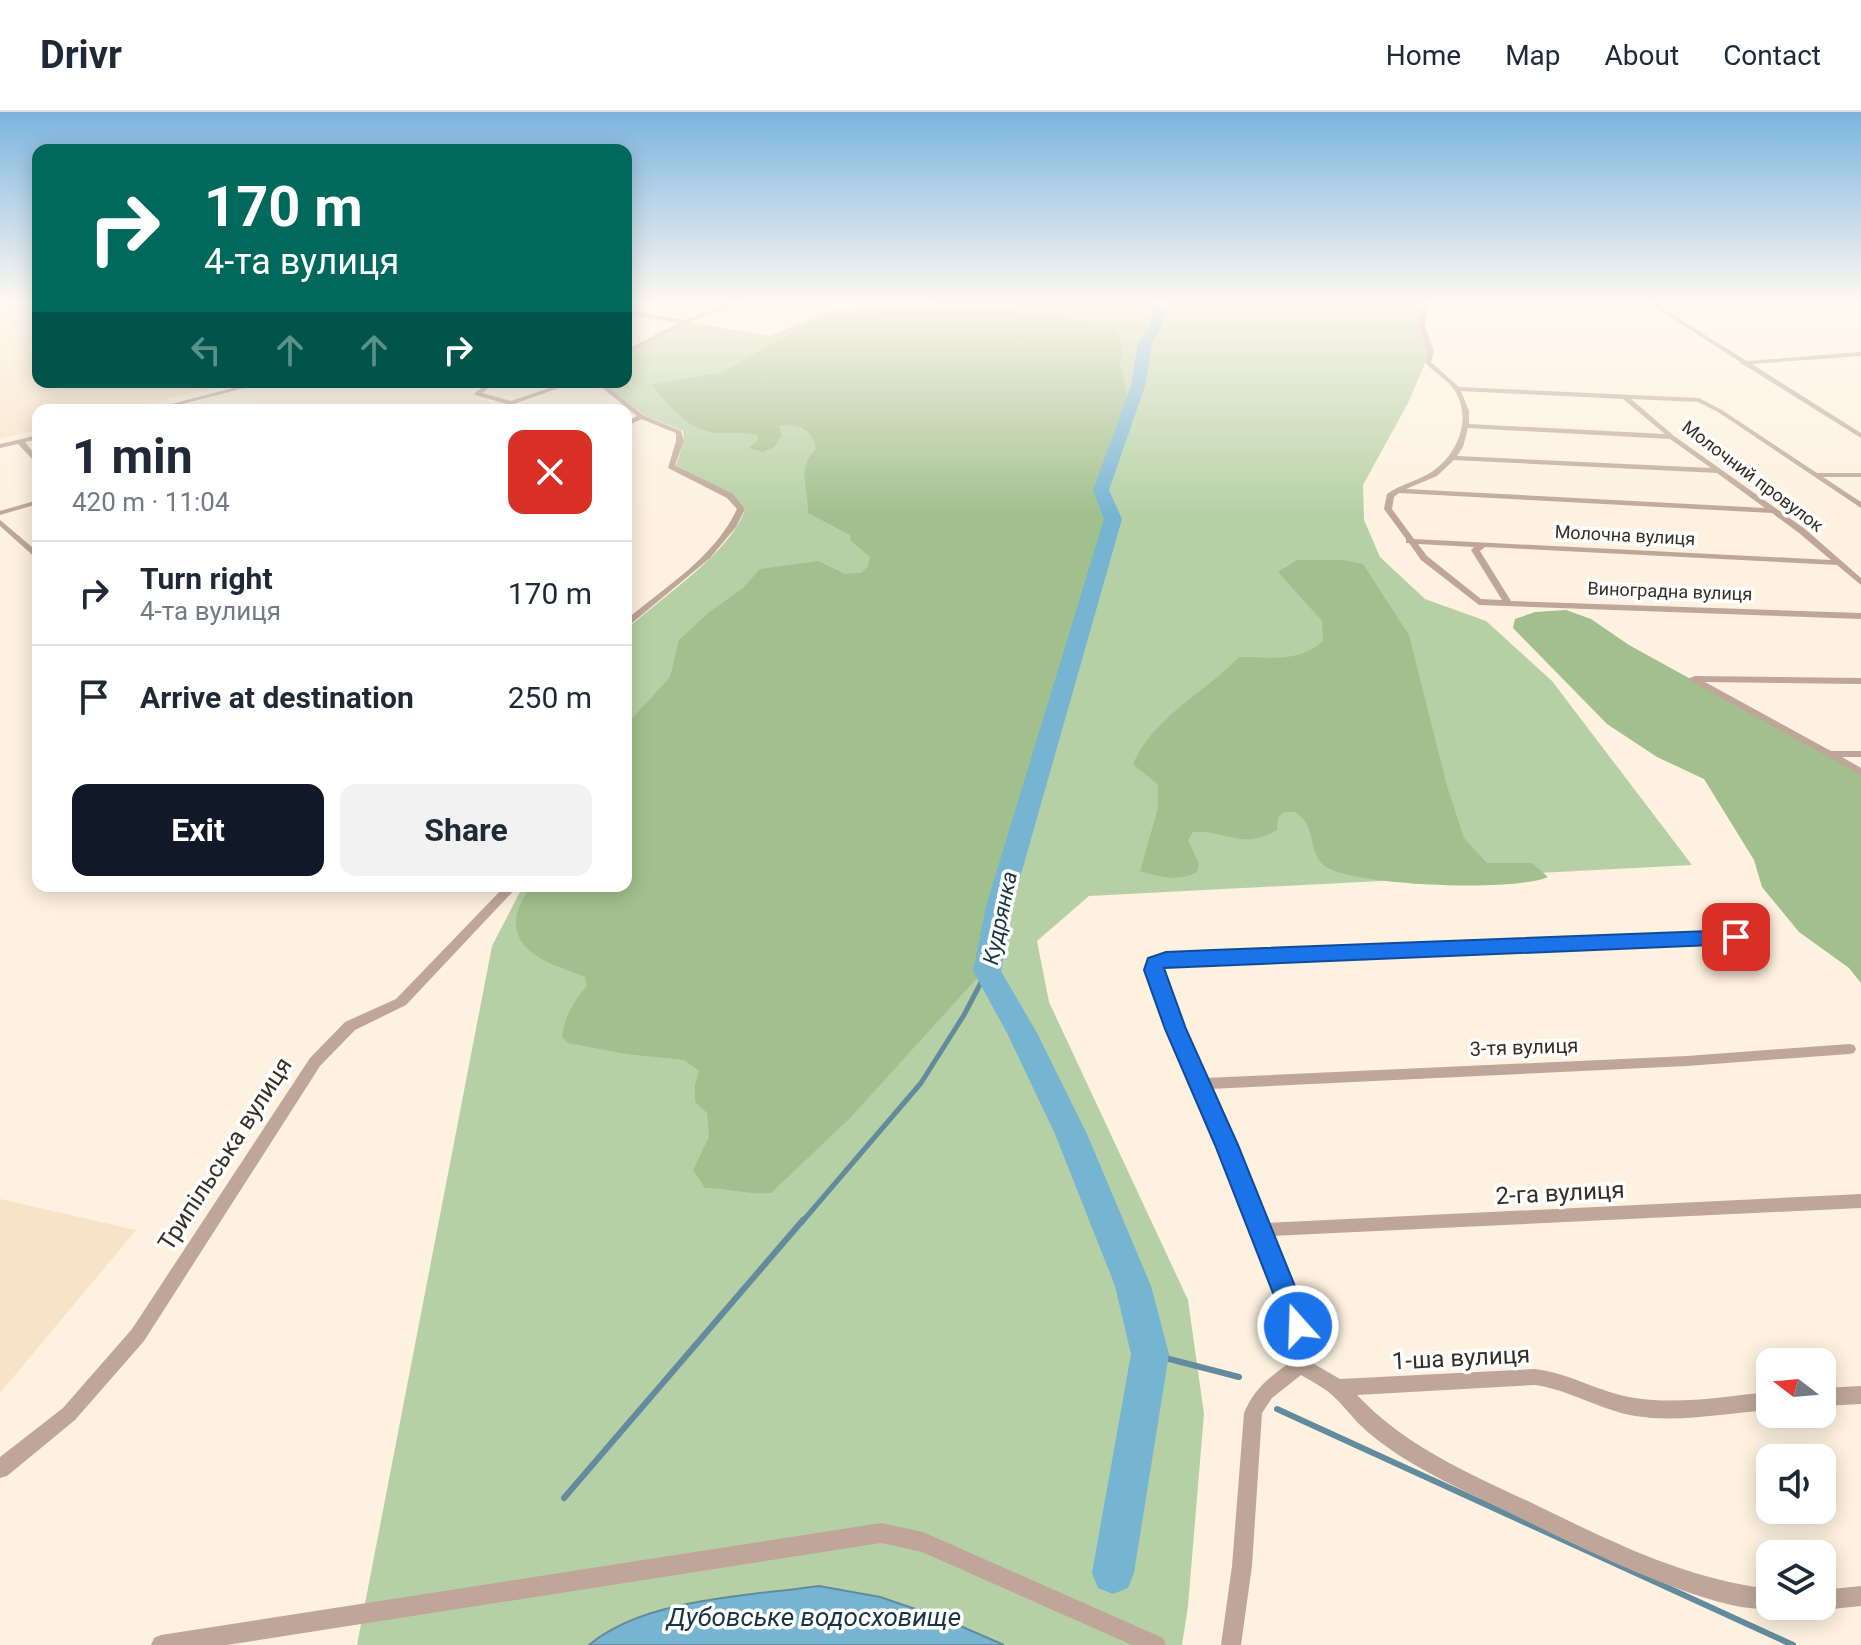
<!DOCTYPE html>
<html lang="en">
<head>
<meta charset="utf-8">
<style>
  :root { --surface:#fff; --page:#f2f2f3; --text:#1f2937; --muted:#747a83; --line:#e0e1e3; --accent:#111827 }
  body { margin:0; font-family:Roboto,sans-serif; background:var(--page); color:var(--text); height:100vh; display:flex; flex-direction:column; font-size:30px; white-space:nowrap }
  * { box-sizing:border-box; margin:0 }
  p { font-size:26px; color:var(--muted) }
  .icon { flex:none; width:44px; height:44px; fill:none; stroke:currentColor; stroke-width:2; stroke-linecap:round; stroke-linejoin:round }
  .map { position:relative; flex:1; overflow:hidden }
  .drawer { position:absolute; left:32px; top:292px; width:600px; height:488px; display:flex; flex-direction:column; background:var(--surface); border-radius:16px; box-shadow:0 4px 20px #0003 }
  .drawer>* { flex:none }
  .hud { position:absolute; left:32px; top:32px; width:600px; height:244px; border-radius:16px; box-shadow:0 4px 20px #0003; background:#00695c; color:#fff; overflow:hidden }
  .needle { width:52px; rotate:286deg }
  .controls { position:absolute; left:1756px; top:1236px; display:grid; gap:16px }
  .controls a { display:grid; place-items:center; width:80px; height:80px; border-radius:16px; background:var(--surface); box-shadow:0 4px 20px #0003; font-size:40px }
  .pin { position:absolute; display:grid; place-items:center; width:68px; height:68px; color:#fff; margin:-34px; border-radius:16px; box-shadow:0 4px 12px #0006 }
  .me { position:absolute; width:88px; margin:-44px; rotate:340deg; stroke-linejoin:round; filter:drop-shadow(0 0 6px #0008) }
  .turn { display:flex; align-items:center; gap:28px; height:168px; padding:0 40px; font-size:36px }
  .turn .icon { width:104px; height:104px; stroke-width:2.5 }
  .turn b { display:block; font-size:56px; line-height:68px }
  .lanes { display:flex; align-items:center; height:76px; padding:0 40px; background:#0003; justify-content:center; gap:40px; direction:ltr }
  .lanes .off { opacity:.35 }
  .round { display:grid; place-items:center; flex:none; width:84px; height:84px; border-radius:16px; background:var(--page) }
  .overview { display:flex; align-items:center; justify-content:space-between; height:136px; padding:0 40px }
  h1 { font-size:48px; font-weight:700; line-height:60px }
  .action { display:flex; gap:16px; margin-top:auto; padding:16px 40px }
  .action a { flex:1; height:92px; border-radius:16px; background:var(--accent); color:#fff; font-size:32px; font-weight:700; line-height:92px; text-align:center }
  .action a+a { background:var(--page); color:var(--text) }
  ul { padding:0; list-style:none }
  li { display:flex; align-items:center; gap:24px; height:104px; padding:0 40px; border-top:2px solid var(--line) }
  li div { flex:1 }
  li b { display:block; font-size:30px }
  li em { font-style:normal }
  header { display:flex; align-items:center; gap:48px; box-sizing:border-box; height:112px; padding:0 40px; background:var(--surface); border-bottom:2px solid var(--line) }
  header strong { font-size:38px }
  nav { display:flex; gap:44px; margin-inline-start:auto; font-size:28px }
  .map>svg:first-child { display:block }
  .built { fill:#f8e3c6 }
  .green { fill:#b6d0a5 }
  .forest { fill:#a2c08d }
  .water { fill:#76b5d2; stroke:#628c9e; stroke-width:2 }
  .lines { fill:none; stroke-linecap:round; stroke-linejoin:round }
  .stream-far1 { stroke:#628c9e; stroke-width:5 }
  .stream { stroke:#628c9e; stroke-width:6 }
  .river { fill:#76b5d2; fill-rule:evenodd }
  .street { fill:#bfa699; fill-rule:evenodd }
  .route { fill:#1a73e8; stroke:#114b97; stroke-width:2 }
  .labels { text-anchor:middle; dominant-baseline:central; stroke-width:7; stroke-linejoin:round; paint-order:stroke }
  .far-street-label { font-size:18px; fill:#342e25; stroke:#fff }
  .street-label { font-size:20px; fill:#342e25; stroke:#fff }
  .water-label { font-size:22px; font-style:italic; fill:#173542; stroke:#fff }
  .near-street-label { font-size:24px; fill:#342e25; stroke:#fff }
  .near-water-label { font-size:26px; font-style:italic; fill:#173542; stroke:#fff }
</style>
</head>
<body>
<header>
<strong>Drivr</strong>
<nav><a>Home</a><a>Map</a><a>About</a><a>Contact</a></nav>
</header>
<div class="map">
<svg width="1861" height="1533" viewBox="0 0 1861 1533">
  <rect width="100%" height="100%" fill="#fef1df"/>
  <path class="built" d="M8,189H38V270H238L123,298H38V318L0,327V190Z
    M0,1087L136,1118L0,1281Z"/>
  <path class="green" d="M932,189H1423L1420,214L1429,240L1427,247L1408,291L1363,373L1364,408L1380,445L1425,487L1486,509L1552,569L1692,753L1089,784L1037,829L1049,890L1188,1188L1204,1302L1188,1494L1182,1533H1004L942,1506L880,1485L819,1474L601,1524L589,1533H357L492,834L523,774H626V518C660,486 732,440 745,397L733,383L676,353L684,329L683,319L644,303L602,270H626V242L687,210L771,224L827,199L920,194Z"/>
  <path class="forest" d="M994,197L1055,204L1116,216L1123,235L1120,252L1130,296L1099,376L1109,408L978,865L850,1006L771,1081C749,1083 727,1076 705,1076L693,1058L709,1025L707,1001L695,990V973L699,959L684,948L626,942L568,931L562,925C564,905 575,888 587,873L585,865C560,854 515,845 516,809C516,798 525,784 530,774H626V613L670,565L679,528L708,501L743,476L760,457L818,449L845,462L861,461L868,454L870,445L851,429L850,423L808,401C809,373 795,359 816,337C813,317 798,311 779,314L782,323L774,335L763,340L749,336L758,328V323C745,320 733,322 720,321C686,319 673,296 651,273L723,260L811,210L839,201Z
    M1297,448H1343L1363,452L1409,523L1447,674L1464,726L1487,751H1532L1548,765C1514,780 1361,774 1328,756C1312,748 1314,727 1307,713C1305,708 1299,703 1295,700H1285L1278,705L1277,718C1243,739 1227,718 1193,720L1188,728L1199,752L1197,760C1178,770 1160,765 1140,759L1158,696V673L1133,652C1154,604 1205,581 1239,545C1269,545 1299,551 1323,529L1322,509L1278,460Z
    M1566,498L1591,507L1629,533L1861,661V871L1849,856L1799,820L1762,775L1754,748L1704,667L1657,645L1607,612L1513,516L1515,507L1535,500Z"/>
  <path class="water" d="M819,1474L880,1485L942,1506L1004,1533H589C645,1486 749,1484 819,1474Z"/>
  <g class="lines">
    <path class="stream-far1" d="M802,1110L921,971L964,903L987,859"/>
    <path class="stream" d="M1150,1242L1239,1265
      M1277,1297L1793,1533
      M564,1386L803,1108"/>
    <path class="river" d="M1155,189H1167L1160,218L1152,232L1145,274L1109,378L1122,407L1012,794L1001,859L1037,921L1087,1022L1151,1174L1169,1242L1134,1461L1128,1476L1113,1482L1098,1476L1092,1461L1131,1242L1115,1174L1055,1022L1007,921L973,859L986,794L1104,407L1093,378L1131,274L1138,232L1148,218Z"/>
    <path class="street" d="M626,189H634L626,193Z
      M740,189H747L686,211L626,242V238L678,211L626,202V198L684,208Z
      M1423,189H1428L1425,214L1434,240L1431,250L1459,275L1699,286L1722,298L1817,361H1861V365H1823L1861,390V396L1718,300L1698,290L1631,287L1674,324L1805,417L1861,466V473L1837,453L1485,435L1480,439L1511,489L1861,501V507L1479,493L1421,448L1409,431H1406V427L1384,397L1387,382C1401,372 1418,369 1433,359C1459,341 1473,304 1453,276C1445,266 1433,260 1425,250L1428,240L1419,214ZM1461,279L1623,287L1665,322L1469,312V299ZM1468,316L1670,327L1711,356L1457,344L1463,335ZM1454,348L1717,361L1765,396L1406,377L1437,364ZM1399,381L1772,401L1799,421L1831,448L1414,427L1392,397L1394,385ZM1418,432L1474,435L1471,438L1502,488L1481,487L1427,444Z
      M1646,189H1651L1747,249L1861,240V244L1752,252L1861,321V326L1744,253L1740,252V250Z
      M257,270H268L159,298H148Z
      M489,270H496L482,281L511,289L567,270H576L514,292L510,298H504L507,292L475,283V281Z
      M595,270H602L643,303L681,319L684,329L675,353L733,382L745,397L736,415L710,446L626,516V508C666,474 714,446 737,397L727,386L668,356L676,329V321L641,307L626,315V310L637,304Z
      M38,323V327L25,330L38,346V353L18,332L0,336V332Z
      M38,388V392L0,403V399Z
      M0,408L38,440V448L0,414Z
      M1695,564L1861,566V572L1705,570L1831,639H1861V645H1842L1861,656V663L1687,567Z
      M505,774H518L406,893L355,918L320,954L144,1229L75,1308L7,1364L0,1366V1345L63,1296L132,1217L310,946L345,910L396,887Z
      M1747,820L1753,824L1747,828L1213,849L1167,851L1161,854V858L1182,917L1205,966L1687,944L1849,932L1854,933L1856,937L1854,941L1849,942L1687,954L1210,977L1266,1111L1861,1082V1096L1271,1124L1299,1194L1308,1221L1309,1249L1340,1267L1535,1257C1570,1261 1600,1281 1635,1286C1680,1293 1726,1284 1770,1280V1298C1726,1301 1679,1311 1635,1304C1600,1298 1570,1278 1535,1273L1357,1283C1406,1335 1470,1362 1534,1392C1610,1429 1685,1467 1770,1477V1494H1777C1733,1513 1566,1428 1520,1406C1480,1386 1438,1368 1400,1344C1385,1334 1370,1323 1357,1310C1349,1301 1341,1291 1332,1283C1323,1275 1311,1269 1301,1263L1272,1286L1262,1301L1252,1454L1241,1533H1221L1232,1454L1244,1301C1254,1276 1271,1264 1292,1249L1290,1221L1283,1194L1206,999L1168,917L1147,858L1150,848L1166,842L1213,839Z
      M1861,1274V1292L1822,1294V1276Z
      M881,1411L923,1420L1163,1526L1166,1533H1132L922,1440L881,1431L227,1533H151L154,1526L161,1523Z
      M1861,1474V1494L1822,1498L1815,1495L1822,1494V1478Z"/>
  </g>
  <linearGradient id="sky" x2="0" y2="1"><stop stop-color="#7ab4df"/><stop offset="0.47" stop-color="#fff9f1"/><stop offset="1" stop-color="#fff9f1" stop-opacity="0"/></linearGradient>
  <rect width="1861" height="403" fill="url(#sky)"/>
  <path class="route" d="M1736,818L1746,825L1736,832L1164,856L1186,917L1238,1033L1311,1214L1307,1222L1298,1226L1289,1222L1215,1033L1165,917L1144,858L1148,846L1166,840L1213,838Z"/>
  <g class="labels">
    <g class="far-street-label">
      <text transform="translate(1753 364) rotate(37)">Молочний провулок</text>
      <text transform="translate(1625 423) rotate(3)">Молочна вулиця</text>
      <text transform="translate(1670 479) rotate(2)">Виноградна вулиця</text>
    </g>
    <g class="street-label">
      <text transform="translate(1524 935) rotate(-2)">3-тя вулиця</text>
    </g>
    <g class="water-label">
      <text transform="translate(1000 806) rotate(-78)">Кудрянка</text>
    </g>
    <g class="near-street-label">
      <text transform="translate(225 1042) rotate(-57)">Трипільська вулиця</text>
      <text transform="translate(1560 1081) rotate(-3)">2-га вулиця</text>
      <text transform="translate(1461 1246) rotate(-3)">1-ша вулиця</text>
    </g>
    <g class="near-water-label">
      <text x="814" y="1505">Дубовське водосховище</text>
    </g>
  </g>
</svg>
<div class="controls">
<a><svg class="needle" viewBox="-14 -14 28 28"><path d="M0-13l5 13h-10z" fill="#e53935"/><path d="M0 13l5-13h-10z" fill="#747a83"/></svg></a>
<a><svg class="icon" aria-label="sound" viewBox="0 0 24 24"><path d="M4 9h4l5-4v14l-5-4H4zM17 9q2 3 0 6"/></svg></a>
<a><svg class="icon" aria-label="layers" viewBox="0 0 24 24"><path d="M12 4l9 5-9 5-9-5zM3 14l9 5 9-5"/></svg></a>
</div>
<div class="pin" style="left:1736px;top:825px;background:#d93025"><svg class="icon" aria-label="arrive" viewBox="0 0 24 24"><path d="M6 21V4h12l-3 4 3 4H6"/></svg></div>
<svg class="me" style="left:1298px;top:1214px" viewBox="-20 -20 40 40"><circle r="17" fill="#1a73e8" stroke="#fff" stroke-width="3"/><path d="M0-11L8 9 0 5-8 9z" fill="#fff"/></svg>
<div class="hud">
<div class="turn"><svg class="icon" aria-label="right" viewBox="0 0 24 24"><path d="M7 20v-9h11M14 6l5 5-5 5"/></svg><div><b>170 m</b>4-та вулиця</div></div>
<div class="lanes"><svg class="icon off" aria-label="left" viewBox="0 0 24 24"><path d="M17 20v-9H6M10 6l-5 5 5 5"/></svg><svg class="icon off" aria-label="ahead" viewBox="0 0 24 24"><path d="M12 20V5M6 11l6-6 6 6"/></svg><svg class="icon off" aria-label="ahead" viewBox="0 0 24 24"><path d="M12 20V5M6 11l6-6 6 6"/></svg><svg class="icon" aria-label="right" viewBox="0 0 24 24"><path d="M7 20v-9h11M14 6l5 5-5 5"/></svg></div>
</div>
<section class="drawer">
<div class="overview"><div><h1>1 min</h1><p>420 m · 11:04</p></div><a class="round" style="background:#d93025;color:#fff"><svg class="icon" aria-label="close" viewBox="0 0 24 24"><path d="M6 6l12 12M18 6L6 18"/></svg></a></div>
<ul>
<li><svg class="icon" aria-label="right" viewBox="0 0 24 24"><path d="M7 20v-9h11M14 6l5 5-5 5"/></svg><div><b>Turn right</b><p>4-та вулиця</p></div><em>170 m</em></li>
<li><svg class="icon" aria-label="arrive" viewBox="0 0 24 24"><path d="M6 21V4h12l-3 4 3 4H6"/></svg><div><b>Arrive at destination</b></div><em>250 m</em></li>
</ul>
<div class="action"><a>Exit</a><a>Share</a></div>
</section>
</div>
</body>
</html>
